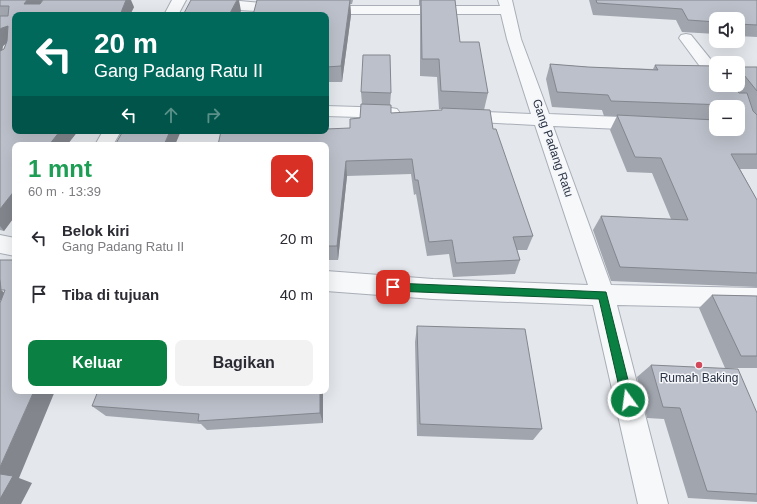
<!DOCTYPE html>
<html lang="id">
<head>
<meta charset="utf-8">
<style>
  :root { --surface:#fff; --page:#f2f2f3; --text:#2b2b33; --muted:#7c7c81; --accent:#0b8043 }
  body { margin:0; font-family:Helvetica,sans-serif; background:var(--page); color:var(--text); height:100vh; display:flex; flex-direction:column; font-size:15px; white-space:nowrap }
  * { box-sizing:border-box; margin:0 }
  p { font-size:13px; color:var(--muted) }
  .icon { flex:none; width:22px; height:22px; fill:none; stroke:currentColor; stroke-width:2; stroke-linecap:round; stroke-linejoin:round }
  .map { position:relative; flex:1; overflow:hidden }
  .details { position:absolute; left:12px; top:142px; width:317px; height:252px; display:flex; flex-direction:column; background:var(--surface); border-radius:8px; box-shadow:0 4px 16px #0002 }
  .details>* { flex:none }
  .guide { position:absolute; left:12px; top:12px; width:317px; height:122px; border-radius:8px; box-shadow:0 4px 16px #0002; background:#00695c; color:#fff; overflow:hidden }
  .controls { position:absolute; left:709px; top:12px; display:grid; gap:8px }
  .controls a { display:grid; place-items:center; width:36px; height:36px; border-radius:8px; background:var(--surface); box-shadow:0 4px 16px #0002; font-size:20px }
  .pin { position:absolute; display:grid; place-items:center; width:34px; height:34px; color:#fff; margin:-17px; border-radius:8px; box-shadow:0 2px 6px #0006 }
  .me { position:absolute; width:44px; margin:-22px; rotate:346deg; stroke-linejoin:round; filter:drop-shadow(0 0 3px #0008) }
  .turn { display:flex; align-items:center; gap:14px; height:84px; padding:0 16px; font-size:18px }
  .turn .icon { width:52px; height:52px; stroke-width:2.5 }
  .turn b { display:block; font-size:28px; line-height:34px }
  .lanes { display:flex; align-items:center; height:38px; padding:0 16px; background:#0003; justify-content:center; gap:20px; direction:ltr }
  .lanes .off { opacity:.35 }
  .round { display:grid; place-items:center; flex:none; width:42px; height:42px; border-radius:8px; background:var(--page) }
  .head { display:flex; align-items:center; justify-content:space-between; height:68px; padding:0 16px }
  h1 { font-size:24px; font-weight:600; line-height:30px; color:#1e9e55 }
  .primary-button { display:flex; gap:8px; margin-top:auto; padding:8px 16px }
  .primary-button a { flex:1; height:46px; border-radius:8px; background:var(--accent); color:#fff; font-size:16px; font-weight:600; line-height:46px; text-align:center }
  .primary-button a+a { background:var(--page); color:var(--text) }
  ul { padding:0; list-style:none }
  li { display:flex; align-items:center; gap:12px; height:56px; padding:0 16px }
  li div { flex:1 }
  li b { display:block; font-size:15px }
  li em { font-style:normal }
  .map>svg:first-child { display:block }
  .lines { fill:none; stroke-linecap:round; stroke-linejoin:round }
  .street-casing { stroke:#a9aeb7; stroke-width:2 }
  .street { fill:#f7f8fa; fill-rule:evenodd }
  .wall { fill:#a1a5ae; fill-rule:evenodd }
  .shaded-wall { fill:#83868d }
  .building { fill:#bbc0ca; stroke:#83868d }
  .route { fill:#0b8043; stroke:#07532c }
  .poi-dot { fill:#d1495b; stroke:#f4f6f9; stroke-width:1.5 }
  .labels { text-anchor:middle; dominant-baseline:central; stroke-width:3; stroke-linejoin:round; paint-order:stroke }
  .street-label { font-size:12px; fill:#2b3445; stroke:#f4f6f9 }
  .poi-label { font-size:12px; fill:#2b3445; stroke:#f4f6f9 }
</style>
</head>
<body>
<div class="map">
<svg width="757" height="504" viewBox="0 0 757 504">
  <rect width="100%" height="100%" fill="#e4e7ec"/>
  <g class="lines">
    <g class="street-casing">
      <path id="street" d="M172,0H186L178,15H164Z
        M201,0H229L285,5L290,6L292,9L290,12L285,13L239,10L203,3Z
        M498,0H512L521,39L549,114L643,118L649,120L652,124L649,128L643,130L553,126L611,285L757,288V308L617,305L668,504H638L593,305L433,299L326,291V271L433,279L588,285L535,125L461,121L455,120L452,116L455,112L461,111L531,114L507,39L501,14H321L316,13L314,10L316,7L321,6H500Z
        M686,34L691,35L716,66V82L710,80L679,38L681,35Z
        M326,106L391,108L397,109L400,113L397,117L391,118L326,116Z
        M103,131H121L113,145H95Z
        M0,235L15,238V256L0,253Z"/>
    </g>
    <use href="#street" class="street"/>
  </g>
  <path class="wall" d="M0,0L134,7L130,15H15V131H78L67,145H15V216L4,231L0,230ZM6,43L4,49L2,50L3,46Z
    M257,0H353L352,4H350L351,15L342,82H326V15Z
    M419,0H455L460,42L488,93L484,110L493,129L533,236L527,250H517L520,260L515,274L453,277L449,254L427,256L416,194L414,195L411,174L347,176L338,260H326V145L350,128L360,118L362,104L361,92L391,93L390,105L391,113L442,111V109H439L437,77L420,76V5H419Z
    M589,0H757V37L738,36V19H716V34L682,32L676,20L593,15Z
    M550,64L588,67L653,69L655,65L716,85H738V67H757V169H740L757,200V287L611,281L593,230L601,216L671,219L652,173L627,172L610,130L617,116H604L602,110L552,107L546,79ZM716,107H738V129H716Z
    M712,295L757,296V368H725L699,308Z
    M417,326L542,429L533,440L417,436L415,342Z
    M651,365L757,413V502L688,498L664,419L647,418L637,377Z
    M323,391V423L207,430L201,424L106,416L92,406Z"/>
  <path class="shaded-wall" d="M27,0H43L32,15L24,4Z
    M126,0H131L134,7L130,15H120Z
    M237,0H239L241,11L239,15H229Z
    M350,0L351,15L342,82L341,66Z
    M8,26L10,40L3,46L0,62V29L2,28Z
    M60,131H78L67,145H49Z
    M170,131H181L175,145H164Z
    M346,161L347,176L338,260L337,246Z
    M15,190V216L4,231L0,226V209Z
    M0,275L5,290H1L7,295L2,302L0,300Z
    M34,391H55L19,478L32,483L21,504H0V467Z
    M320,391H323V423L320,413Z"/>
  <path class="building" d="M0,0H27L24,4H40L43,0H126L120,15H15V131H60L49,145H15V190L0,209V51L4,49L7,41L8,26L2,28L0,29V16H8L9,6H0Z
    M191,0H237L229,15H183Z
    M257,0H350L341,66L326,67V15H253Z
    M421,0H455L460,42H479L488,93L441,91L439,59H422Z
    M596,0H757V25L738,24V19H716V22L688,20L682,9L597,3Z
    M363,55H390L391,93L361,92Z
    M550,64L588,67L658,70L655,65L716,66V85H733L739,93H747L753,111L757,115V154H731L757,200V273L620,267L601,216L688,220L661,158L635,157L617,115L716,120V129H738V107H727L726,105L611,101L608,95L557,92Z
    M738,67H757V91L740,70H738Z
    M361,104L391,105V113L442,110V108L490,110L493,129H496L533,236L513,237L520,260L456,263L452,240L429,242L418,180H415L412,159L346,161L337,246H326V145H218L221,131H326V129L350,128V119L360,118Z
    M123,131H170L164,145H115Z
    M0,260H15V391H34L0,467V303L5,290H1L0,279Z
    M712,295L757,296V356H741Z
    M417,326L525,329L542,429L420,424Z
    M651,365L738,369L757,413V494L707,491L680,408L663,407Z
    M98,391H320V413L198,421L199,414L92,406Z
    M0,474L13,476L0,499Z"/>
  <path class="route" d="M393,283L606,292L633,400L632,404L628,405L624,404L622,400L599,299L393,291L388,287Z"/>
  <circle class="poi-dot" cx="699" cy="365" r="4"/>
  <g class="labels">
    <g class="street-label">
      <text transform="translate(553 148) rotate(71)">Gang Padang Ratu</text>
    </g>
    <g class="poi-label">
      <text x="699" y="378">Rumah Baking</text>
    </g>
  </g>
</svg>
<div class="controls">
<a><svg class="icon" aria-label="sound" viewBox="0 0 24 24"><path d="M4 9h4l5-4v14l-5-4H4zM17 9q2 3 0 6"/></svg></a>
<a>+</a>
<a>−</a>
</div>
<div class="pin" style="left:393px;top:287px;background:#d93025"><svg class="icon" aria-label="arrive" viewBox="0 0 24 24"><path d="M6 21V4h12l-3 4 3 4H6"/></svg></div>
<svg class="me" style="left:628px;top:400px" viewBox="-20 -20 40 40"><circle r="17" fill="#0b8043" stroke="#fff" stroke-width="3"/><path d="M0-11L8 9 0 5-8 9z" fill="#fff"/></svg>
<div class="guide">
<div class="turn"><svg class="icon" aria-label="left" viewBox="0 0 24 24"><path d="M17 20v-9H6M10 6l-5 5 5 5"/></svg><div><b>20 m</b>Gang Padang Ratu II</div></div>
<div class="lanes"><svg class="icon" aria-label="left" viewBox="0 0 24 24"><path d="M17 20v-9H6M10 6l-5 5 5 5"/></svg><svg class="icon off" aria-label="ahead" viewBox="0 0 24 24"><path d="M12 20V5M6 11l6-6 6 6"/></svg><svg class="icon off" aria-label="right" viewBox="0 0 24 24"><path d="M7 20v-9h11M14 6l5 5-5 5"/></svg></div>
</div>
<section class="details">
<div class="head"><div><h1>1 mnt</h1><p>60 m · 13:39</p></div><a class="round" style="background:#d93025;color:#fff"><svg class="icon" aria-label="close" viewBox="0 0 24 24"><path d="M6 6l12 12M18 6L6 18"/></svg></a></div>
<ul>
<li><svg class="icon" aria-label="left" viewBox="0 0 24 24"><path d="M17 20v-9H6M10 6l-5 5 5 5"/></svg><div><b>Belok kiri</b><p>Gang Padang Ratu II</p></div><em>20 m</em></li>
<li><svg class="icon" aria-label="arrive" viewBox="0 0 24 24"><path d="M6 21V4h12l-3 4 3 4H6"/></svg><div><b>Tiba di tujuan</b></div><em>40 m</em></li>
</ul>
<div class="primary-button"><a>Keluar</a><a>Bagikan</a></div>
</section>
</div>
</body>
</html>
